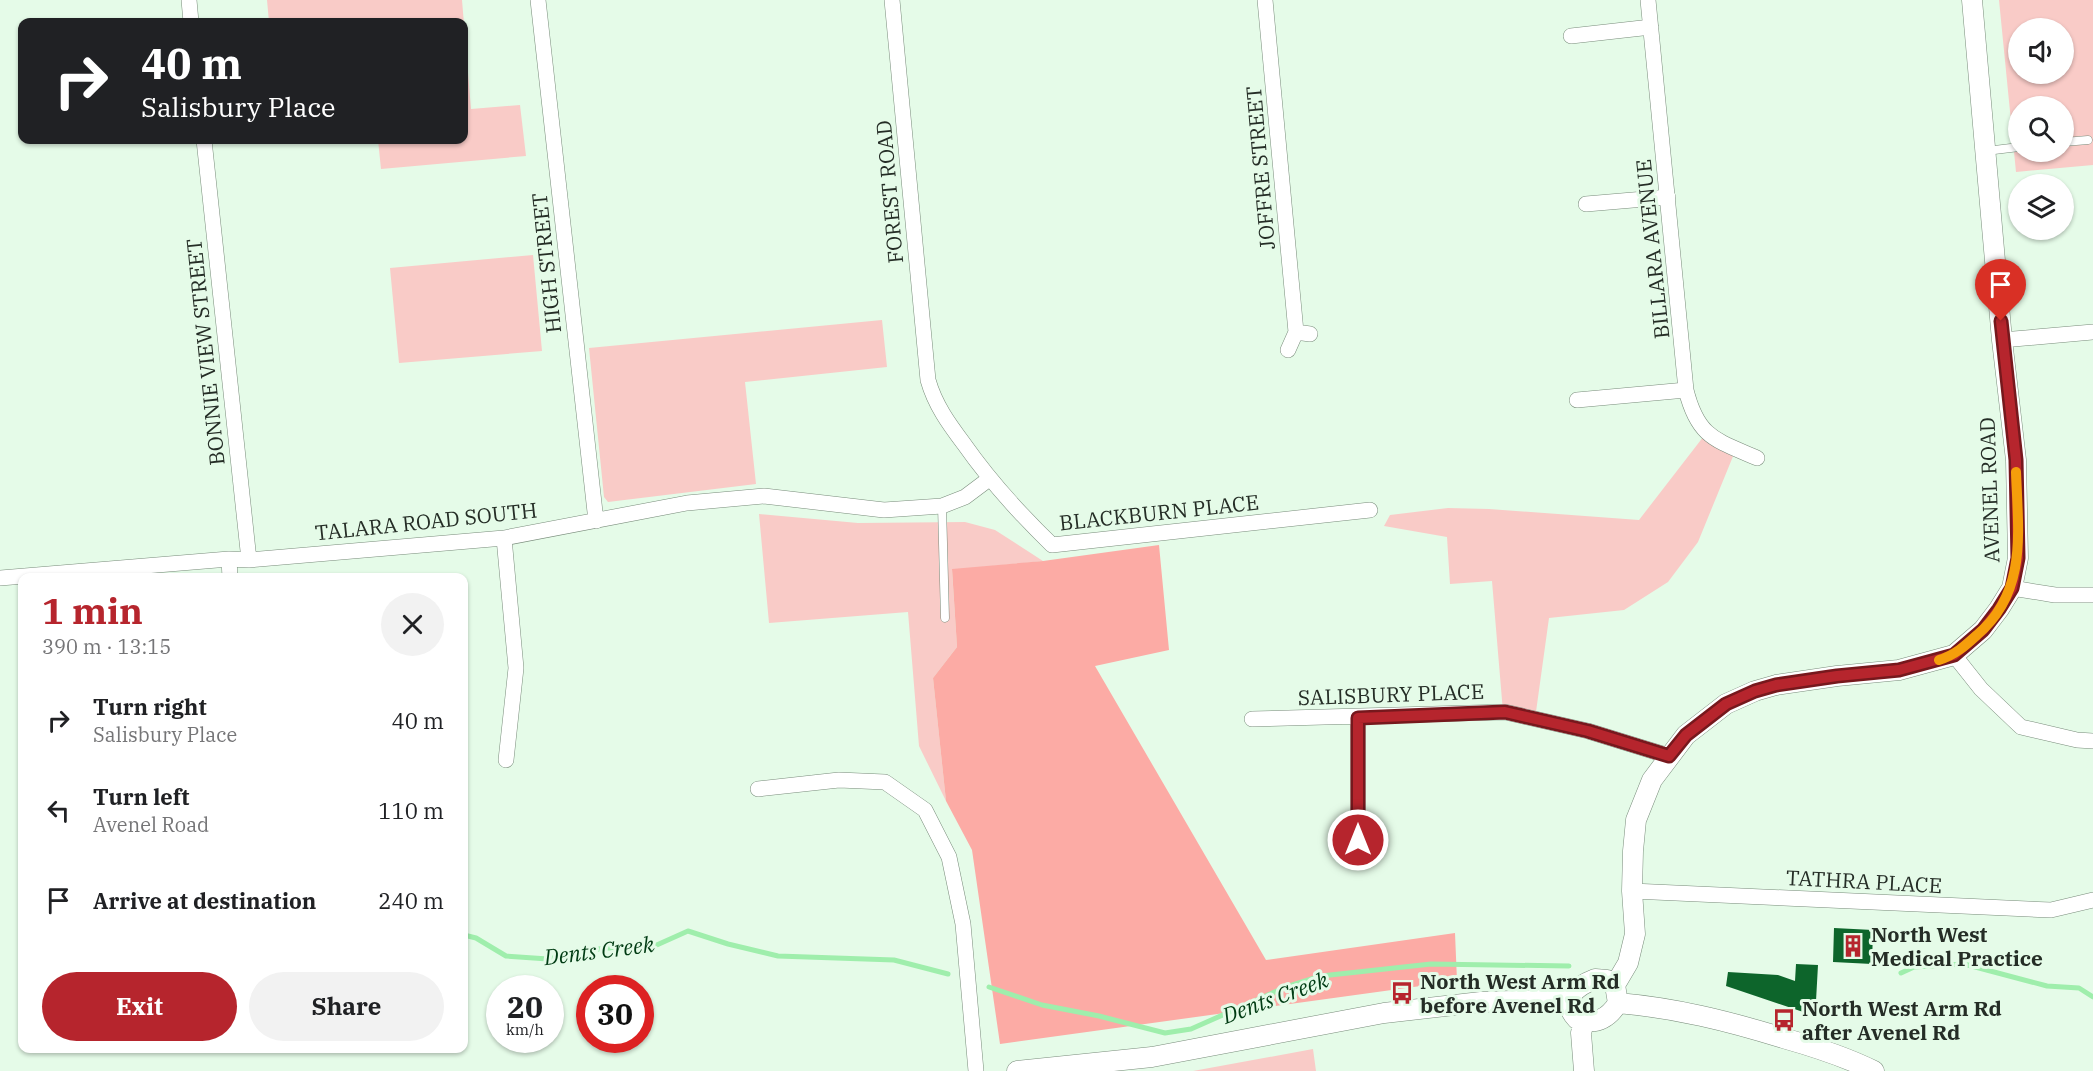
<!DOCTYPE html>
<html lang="en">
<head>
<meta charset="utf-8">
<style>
  :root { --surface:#fff; --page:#f2f2f2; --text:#202124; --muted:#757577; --accent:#b6252d }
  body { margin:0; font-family:"IBM Plex Serif",serif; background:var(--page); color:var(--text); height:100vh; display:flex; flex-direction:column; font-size:22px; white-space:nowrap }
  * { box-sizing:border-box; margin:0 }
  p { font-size:20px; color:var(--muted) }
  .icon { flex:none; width:33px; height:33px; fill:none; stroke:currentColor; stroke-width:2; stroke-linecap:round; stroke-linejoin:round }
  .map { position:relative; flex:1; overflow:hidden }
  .details { position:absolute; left:18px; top:573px; width:450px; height:480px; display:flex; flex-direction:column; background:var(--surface); border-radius:12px; box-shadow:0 2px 4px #0004 }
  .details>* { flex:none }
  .guide { position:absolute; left:18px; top:18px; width:450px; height:126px; border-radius:12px; box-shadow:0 2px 4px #0004; background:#202124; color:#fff; overflow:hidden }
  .buttons { position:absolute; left:2008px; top:18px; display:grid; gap:12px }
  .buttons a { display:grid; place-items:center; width:66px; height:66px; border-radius:50%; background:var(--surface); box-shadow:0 2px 4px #0004; font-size:30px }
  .speed { position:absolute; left:486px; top:975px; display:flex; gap:12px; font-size:30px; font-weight:700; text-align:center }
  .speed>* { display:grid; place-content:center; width:78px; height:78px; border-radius:50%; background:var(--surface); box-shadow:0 2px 4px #0004; line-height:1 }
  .speed small { font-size:15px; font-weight:400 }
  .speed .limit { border:9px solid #d22; background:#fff; color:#111 }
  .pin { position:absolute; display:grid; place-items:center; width:51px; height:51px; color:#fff; margin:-62px -26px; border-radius:50% 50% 50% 0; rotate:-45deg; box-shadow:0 0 6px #0007 }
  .pin .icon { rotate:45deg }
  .me { position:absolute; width:66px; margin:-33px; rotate:0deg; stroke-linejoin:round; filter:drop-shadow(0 0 4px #0008) }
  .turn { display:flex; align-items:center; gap:21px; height:126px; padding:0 24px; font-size:27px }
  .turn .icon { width:78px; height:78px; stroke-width:2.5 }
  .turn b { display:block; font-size:42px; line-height:51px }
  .round { display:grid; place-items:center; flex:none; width:63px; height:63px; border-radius:32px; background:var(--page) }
  .overview { display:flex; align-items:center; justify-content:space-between; height:102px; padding:0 24px }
  h1 { font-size:36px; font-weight:800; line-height:45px; color:var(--accent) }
  .action { display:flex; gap:12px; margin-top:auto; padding:12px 24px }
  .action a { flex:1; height:69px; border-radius:36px; background:var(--accent); color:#fff; font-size:24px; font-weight:800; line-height:69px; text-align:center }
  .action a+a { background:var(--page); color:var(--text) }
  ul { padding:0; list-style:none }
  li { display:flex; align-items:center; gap:18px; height:90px; padding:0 24px }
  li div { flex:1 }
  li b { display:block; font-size:22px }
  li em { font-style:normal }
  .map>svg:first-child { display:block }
  .green { fill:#f9cbc7; fill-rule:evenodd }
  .forest { fill:#fcaba5 }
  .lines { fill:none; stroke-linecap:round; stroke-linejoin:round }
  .stream { stroke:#9feeac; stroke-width:5 }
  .building { fill:#0d652b }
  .service-casing { stroke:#798c7b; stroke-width:9 }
  .minor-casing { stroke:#798c7b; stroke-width:16 }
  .tertiary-casing { stroke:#798c7b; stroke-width:21 }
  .service { stroke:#fff; stroke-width:8 }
  .minor { stroke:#fff; stroke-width:15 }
  .tertiary { stroke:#fff; stroke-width:20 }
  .route-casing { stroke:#76181d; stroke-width:15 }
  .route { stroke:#b6252d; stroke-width:10 }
  .slow { stroke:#f59e0b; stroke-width:10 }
  .labels { text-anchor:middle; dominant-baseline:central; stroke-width:6; stroke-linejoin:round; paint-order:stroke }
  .street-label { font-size:21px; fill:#252d26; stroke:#e5fbe8 }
  .poi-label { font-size:21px; font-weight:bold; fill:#252d26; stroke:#e5fbe8; text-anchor:start }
  .water-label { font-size:22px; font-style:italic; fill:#003b13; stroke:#e5fbe8 }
</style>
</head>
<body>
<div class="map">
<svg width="2093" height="1071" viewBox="0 0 2093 1071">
  <rect width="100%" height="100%" fill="#e5fbe8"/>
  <path class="green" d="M267,0H462L471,109L520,105L526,156L381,169L378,140H464V22H269Z
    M1999,0H2093V165L2016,172ZM2019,28H2064V74H2019ZM2019,106H2064V152H2019Z
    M533,255L542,351L399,363L390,268Z
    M882,320L887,367L745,382L756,484L608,502L604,497L589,348Z
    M1707,432L1736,449L1698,542L1668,582L1624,610L1549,618L1535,719L1503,712L1492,581L1450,584L1447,537L1384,526L1390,515L1448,508L1489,509L1639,520Z
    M759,514L858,523L965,522L995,530L1043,561L952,570L957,647L933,678L946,801L919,746L908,612L769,623Z
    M1313,1049L1316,1071H1193Z"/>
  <path class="forest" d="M1159,545L1169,650L1095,666L1266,960L1455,933L1457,981L1000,1044L972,850L946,801L933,678L957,647L952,569L1043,561Z"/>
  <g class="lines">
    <path class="stream" d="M464,935L476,938L506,956L548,959L604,948H650L688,931L728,944L778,956L894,960L948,974
      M1901,973L1914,967L1964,964L2047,986L2079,988L2093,997
      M989,987L1042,1005L1099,1016L1165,1033L1191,1029L1286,987L1321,976L1431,964L1569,966"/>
  </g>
  <path class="building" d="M1834,928L1873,930L1872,964L1833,962Z
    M1796,964L1818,965L1816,1001H1819L1818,1017L1726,986L1728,972L1778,975L1795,981Z"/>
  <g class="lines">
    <g class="service-casing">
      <path id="service" d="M2064,142L2088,140
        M1986,151L2019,147
        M942,506L945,618"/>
    </g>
    <g class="minor-casing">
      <path id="minor" d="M189,0L191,22
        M538,0L596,521
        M892,0L928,380C935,405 949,424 964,444C990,481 1019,513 1052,545L1370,510
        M1265,0L1296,332L1310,334
        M1648,0L1686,390C1698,438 1716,440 1757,458
        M1571,36L1651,27
        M204,140L249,560
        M1586,204L1668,197
        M2002,340L2093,332
        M1288,350L1296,332
        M1577,400L1686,390
        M504,538L516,668L506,760
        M229,559L230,578
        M0,578L229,559L249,560L504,538L687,503L764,496L884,510L942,506L965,497L989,479
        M2012,588L2055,595H2093
        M1954,655L1981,689L2021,727L2077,740L2093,741
        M1358,718V840
        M1252,719L1505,712L1588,731L1669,756
        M758,789L839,780L885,782L925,810L949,857L963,924L976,1071
        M1632,891L2051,910L2093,900"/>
    </g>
    <g class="tertiary-casing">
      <path id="tertiary" d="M1595,979L1607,980L1615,985L1618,1003C1608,1019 1595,1025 1577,1019C1558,999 1577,986 1595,979Z
        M1615,985L1628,963L1635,934L1632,891L1633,851L1636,820L1652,780L1686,735L1726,704L1755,691L1776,685L1837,676L1899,670L1954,655L1983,630L1999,609L2012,588L2018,558L2016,460L2002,340L1972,0
        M1618,1003C1676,1008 1728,1021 1783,1038C1815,1047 1844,1056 1874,1071
        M1017,1071L1152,1057L1384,1013L1481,1002L1570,999
        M1584,1071L1581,1033L1584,1022"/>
    </g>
    <use href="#service" class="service"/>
    <use href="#minor" class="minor"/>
    <use href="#tertiary" class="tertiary"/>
  </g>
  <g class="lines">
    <g class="route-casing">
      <path id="route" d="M1358,840V718L1505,712L1588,731L1669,756L1686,735L1726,704L1755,691L1776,685L1837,676L1899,670L1954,655L1983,630L1999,609L2012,588L2018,558L2016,460L2001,321"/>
    </g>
    <use href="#route" class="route"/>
    <path class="slow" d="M1939,660C1955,655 1965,646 1977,635C2028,592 2018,531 2016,472"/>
  </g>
  <defs>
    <g id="building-bare" transform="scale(1.8)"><path d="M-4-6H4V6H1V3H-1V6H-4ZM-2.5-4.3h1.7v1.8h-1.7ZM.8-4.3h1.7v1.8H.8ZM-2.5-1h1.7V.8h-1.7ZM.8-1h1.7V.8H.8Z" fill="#b6252d" stroke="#e5fbe8" stroke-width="2.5" paint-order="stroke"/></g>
    <g id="bus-bare" transform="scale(1.8)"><path d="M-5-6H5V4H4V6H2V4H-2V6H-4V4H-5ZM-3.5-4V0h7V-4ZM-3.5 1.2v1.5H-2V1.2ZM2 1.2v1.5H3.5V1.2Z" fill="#b6252d" stroke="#e5fbe8" stroke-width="2.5" paint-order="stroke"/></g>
  </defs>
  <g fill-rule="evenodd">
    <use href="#building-bare" x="1853" y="946"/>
    <use href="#bus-bare" x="1402" y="993"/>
    <use href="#bus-bare" x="1784" y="1020"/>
  </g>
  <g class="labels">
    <g class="street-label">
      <text transform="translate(1260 168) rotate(-95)">JOFFRE STREET</text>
      <text transform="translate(889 192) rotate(-95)">FOREST ROAD</text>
      <text transform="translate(1652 249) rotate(-96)">BILLARA AVENUE</text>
      <text transform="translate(546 263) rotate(-96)">HIGH STREET</text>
      <text transform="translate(205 352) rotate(-96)">BONNIE VIEW STREET</text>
      <text transform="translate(1989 490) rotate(-92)">AVENEL ROAD</text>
      <text transform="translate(1159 512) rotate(-6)">BLACKBURN PLACE</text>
      <text transform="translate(426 521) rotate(-6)">TALARA ROAD SOUTH</text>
      <text transform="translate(1391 694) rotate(-2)">SALISBURY PLACE</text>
      <text transform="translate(1864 881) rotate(3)">TATHRA PLACE</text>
    </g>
    <g class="poi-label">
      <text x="1871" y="934">North West<tspan x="1871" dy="24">Medical Practice</tspan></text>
      <text x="1420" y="981">North West Arm Rd<tspan x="1420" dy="24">before Avenel Rd</tspan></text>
      <text x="1802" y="1008">North West Arm Rd<tspan x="1802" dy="24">after Avenel Rd</tspan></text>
    </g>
    <g class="water-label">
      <text transform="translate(599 950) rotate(-7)">Dents Creek</text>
      <text transform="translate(1275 997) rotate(-20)">Dents Creek</text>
    </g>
  </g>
</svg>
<div class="buttons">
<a><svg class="icon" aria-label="sound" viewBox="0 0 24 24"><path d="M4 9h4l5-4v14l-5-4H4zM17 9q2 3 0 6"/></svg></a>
<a><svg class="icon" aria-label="search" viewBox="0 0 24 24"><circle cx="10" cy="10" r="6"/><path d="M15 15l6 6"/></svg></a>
<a><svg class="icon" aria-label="layers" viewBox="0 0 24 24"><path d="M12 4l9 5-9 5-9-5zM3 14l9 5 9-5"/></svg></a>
</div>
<div class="speed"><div>20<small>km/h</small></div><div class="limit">30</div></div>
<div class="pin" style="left:2001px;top:321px;background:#d93025"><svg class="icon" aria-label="arrive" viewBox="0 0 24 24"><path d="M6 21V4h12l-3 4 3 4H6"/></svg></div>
<svg class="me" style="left:1358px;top:840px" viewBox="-20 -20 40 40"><circle r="17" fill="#b6252d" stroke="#fff" stroke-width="3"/><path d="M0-11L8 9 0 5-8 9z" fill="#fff"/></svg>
<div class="guide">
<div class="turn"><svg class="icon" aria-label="right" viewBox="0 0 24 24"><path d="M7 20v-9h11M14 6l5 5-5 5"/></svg><div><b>40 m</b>Salisbury Place</div></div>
</div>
<section class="details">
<div class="overview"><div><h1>1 min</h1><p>390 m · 13:15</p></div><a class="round"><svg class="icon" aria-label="close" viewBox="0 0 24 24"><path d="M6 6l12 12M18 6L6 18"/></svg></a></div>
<ul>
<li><svg class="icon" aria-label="right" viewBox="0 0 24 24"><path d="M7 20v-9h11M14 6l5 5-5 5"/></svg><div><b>Turn right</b><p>Salisbury Place</p></div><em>40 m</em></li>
<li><svg class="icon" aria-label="left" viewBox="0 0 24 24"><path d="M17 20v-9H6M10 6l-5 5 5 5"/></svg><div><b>Turn left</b><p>Avenel Road</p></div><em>110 m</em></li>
<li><svg class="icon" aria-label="arrive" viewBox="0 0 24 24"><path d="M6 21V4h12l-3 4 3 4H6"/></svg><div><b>Arrive at destination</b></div><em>240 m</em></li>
</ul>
<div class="action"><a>Exit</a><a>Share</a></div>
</section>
</div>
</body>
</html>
